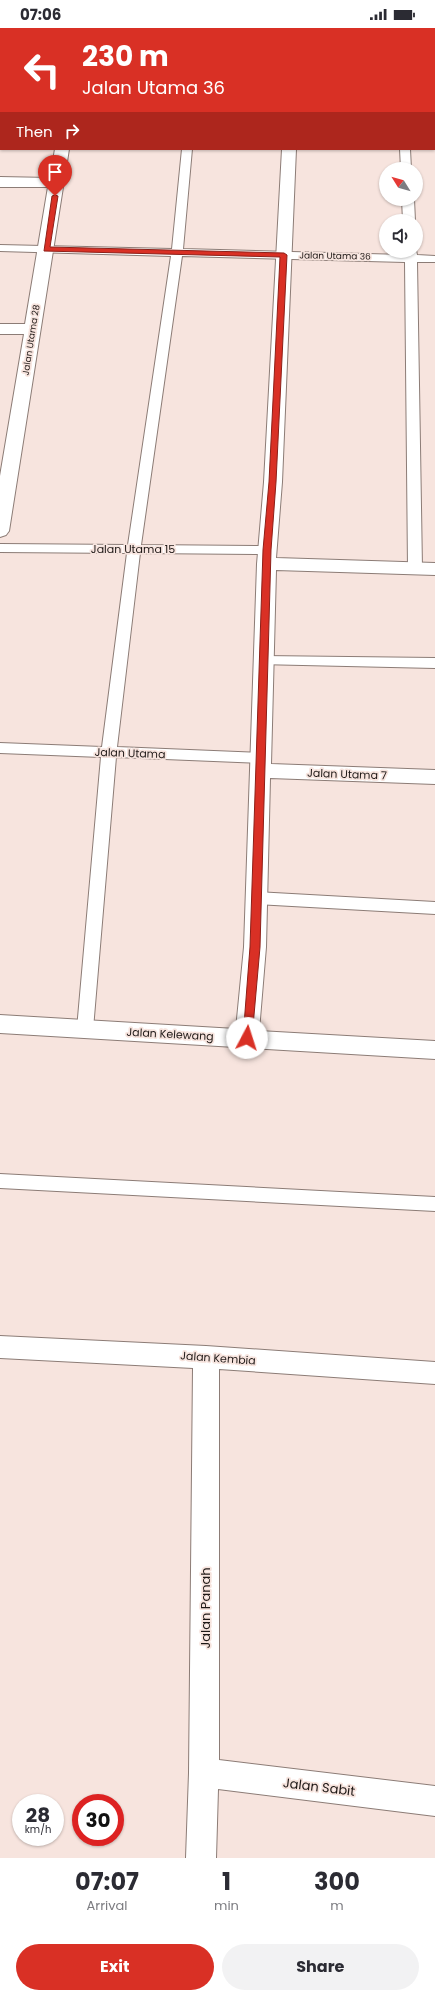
<!DOCTYPE html>
<html lang="en">
<head>
<meta charset="utf-8">
<style>
  :root { --surface:#fff; --page:#f2f2f3; --text:#2b2b33; --muted:#7c7c81; --accent:#d93025 }
  body { margin:0; font-family:Poppins,sans-serif; background:var(--page); color:var(--text); height:100vh; display:flex; flex-direction:column; font-size:15px; white-space:nowrap }
  * { box-sizing:border-box; margin:0 }
  p { font-size:13px; color:var(--muted) }
  .icon { flex:none; width:22px; height:22px; fill:none; stroke:currentColor; stroke-width:2; stroke-linecap:round; stroke-linejoin:round }
  .map { position:relative; height:1830px; overflow:hidden }
  .side { display:flex; flex-direction:column; background:var(--surface); flex:1 }
  .side>* { flex:none }
  .guide { position:absolute; left:0px; top:0px; width:435px; height:122px; box-shadow:0 1px 3px #0004; background:#d93025; color:#fff; overflow:hidden }
  .needle { width:26px; rotate:307deg }
  .fabs { position:absolute; left:379px; top:134px; display:grid; gap:8px }
  .fabs a { display:grid; place-items:center; width:44px; height:44px; border-radius:50%; background:var(--surface); box-shadow:0 1px 3px #0004; font-size:20px }
  .speed { position:absolute; left:12px; top:1766px; display:flex; gap:8px; font-size:20px; font-weight:700; text-align:center }
  .speed>* { display:grid; place-content:center; width:52px; height:52px; border-radius:50%; background:var(--surface); box-shadow:0 1px 3px #0004; line-height:1 }
  .speed small { font-size:10px; font-weight:400 }
  .speed .limit { border:6px solid #d22; background:#fff; color:#111 }
  .pin { position:absolute; display:grid; place-items:center; width:34px; height:34px; color:#fff; margin:-41px -17px; border-radius:50% 50% 50% 0; rotate:-45deg; box-shadow:0 0 4px #0007 }
  .pin .icon { rotate:45deg }
  .me { position:absolute; width:44px; margin:-22px; rotate:5deg; stroke-linejoin:round; filter:drop-shadow(0 0 3px #0008) }
  .turn { display:flex; align-items:center; gap:14px; height:84px; padding:0 16px; font-size:18px }
  .turn .icon { width:52px; height:52px; stroke-width:2.5 }
  .turn b { display:block; font-size:28px; line-height:34px }
  .then { display:flex; align-items:center; height:38px; padding:0 16px; background:#0003; gap:8px; font-size:15px }
  .eta { display:flex; justify-content:space-evenly; align-items:center; height:68px; text-align:center }
  .eta b { font-size:24px; font-weight:700; line-height:28px }
  .primary-button { display:flex; gap:8px; margin-top:auto; padding:8px 16px }
  .primary-button a { flex:1; height:46px; border-radius:24px; background:var(--accent); color:#fff; font-size:16px; font-weight:700; line-height:46px; text-align:center }
  .primary-button a+a { background:var(--page); color:var(--text) }
  .status { display:flex; justify-content:space-between; align-items:center; height:28px; padding:0 20px; background:var(--surface); direction:ltr }
  .status svg { height:11px; fill:currentColor }
  .map>svg:first-child { display:block }
  .lines { fill:none; stroke-linecap:round; stroke-linejoin:round }
  .service-casing { stroke:#8c7c76; stroke-width:2 }
  .minor-casing { stroke:#8c7c76; stroke-width:2 }
  .service { fill:#fff; fill-rule:evenodd }
  .minor { fill:#fff; fill-rule:evenodd }
  .route { fill:#d93025; stroke:#8d1f18 }
  .labels { text-anchor:middle; dominant-baseline:central; stroke-width:3.5; stroke-linejoin:round; paint-order:stroke }
  .far-street-label { font-size:9px; fill:#1d1715; stroke:#f7e4de }
  .street-label { font-size:11px; fill:#1d1715; stroke:#f7e4de }
  .near-street-label { font-size:13px; fill:#1d1715; stroke:#f7e4de }
</style>
</head>
<body>
<div class="status"><b>07:06</b><svg viewBox="0 0 49 12"><path d="M0 12V9h3v3zM5 12V6h3v6zM10 12V3h3v9zM15 12V0h3v12zM26 1h20v11H26zM47 4h2v5h-2z"/></svg></div>
<div class="map">
<svg width="435" height="1830" viewBox="0 0 435 1830">
  <rect width="100%" height="100%" fill="#f7e4de"/>
  <g class="lines">
    <g class="service-casing">
      <path id="service" d="M193,0H203V1H193Z
        M393,0H403V1H393Z
        M0,1H1V7H0Z
        M434,16H435V22H434Z
        M182,121H192L183,221L405,227V223L416,222L417,227L435,228V234H417L422,540L420,543H410L408,540L405,234L182,228L141,517L267,518L272,519L274,522L272,525L267,526L140,525L117,719L261,725L266,726L268,730L266,734L261,735L116,729L93,1001L91,1006L85,1007L79,1006L77,1001L101,729L0,725V715L102,719L127,525L0,524V516L128,517L171,228L0,223V217L172,221Z
        M400,121H410L411,141H401Z
        M402,171H414L415,193H403Z
        M263,628L435,630V640L258,636L256,633L258,630Z
        M256,864L435,874V886L256,876L250,874L248,870L250,866Z
        M0,1146L435,1169V1183L0,1160Z"/>
    </g>
    <g class="minor-casing">
      <path id="minor" d="M75,0H89V1H75Z
        M287,0H301V1H287Z
        M0,58H1V66H0Z
        M55,121H69L9,503L6,507L0,509V448L24,306H0V296H25L48,159H0V149L50,150Z
        M282,121H296L282,454L276,530L435,535V547L276,542L271,736L435,742V756L270,750L266,919L259,1003L435,1013V1031L0,1005V987L236,1001L244,919L257,536L264,454Z
        M0,1308L206,1318L435,1334V1356L219,1341V1732L435,1758V1788L218,1761L216,1830H186L189,1745L193,1340L0,1330Z"/>
    </g>
    <use href="#service" class="service"/>
    <use href="#minor" class="minor"/>
  </g>
  <path class="route" d="M55,167L58,168L50,219L284,225L287,227L276,454L271,522L260,919L252,1010L247,1014L243,1010L250,919L263,522L269,454L280,229L44,223L52,168Z"/>
  <g class="labels">
    <g class="far-street-label">
      <text transform="translate(335 228) rotate(1)">Jalan Utama 36</text>
      <text transform="translate(31 312) rotate(-81)">Jalan Utama 28</text>
    </g>
    <g class="street-label">
      <text x="133" y="521">Jalan Utama 15</text>
      <text transform="translate(130 725) rotate(2)">Jalan Utama</text>
      <text transform="translate(347 746) rotate(2)">Jalan Utama 7</text>
      <text transform="translate(170 1006) rotate(3)">Jalan Kelewang</text>
      <text transform="translate(218 1330) rotate(4)">Jalan Kembia</text>
    </g>
    <g class="near-street-label">
      <text transform="translate(205 1580) rotate(-90)">Jalan Panah</text>
      <text transform="translate(319 1759) rotate(7)">Jalan Sabit</text>
    </g>
  </g>
</svg>
<div class="fabs">
<a><svg class="needle" viewBox="-14 -14 28 28"><path d="M0-13l5 13h-10z" fill="#e53935"/><path d="M0 13l5-13h-10z" fill="#7c7c81"/></svg></a>
<a><svg class="icon" aria-label="sound" viewBox="0 0 24 24"><path d="M4 9h4l5-4v14l-5-4H4zM17 9q2 3 0 6"/></svg></a>
</div>
<div class="speed"><div>28<small>km/h</small></div><div class="limit">30</div></div>
<div class="pin" style="left:55px;top:168px;background:#d93025"><svg class="icon" aria-label="arrive" viewBox="0 0 24 24"><path d="M6 21V4h12l-3 4 3 4H6"/></svg></div>
<svg class="me" style="left:247px;top:1010px" viewBox="-20 -20 40 40"><circle r="19" fill="#fff"/><path d="M0-13L10 11 0 6-10 11z" fill="#d93025"/></svg>
<div class="guide">
<div class="turn"><svg class="icon" aria-label="left" viewBox="0 0 24 24"><path d="M17 20v-9H6M10 6l-5 5 5 5"/></svg><div><b>230 m</b>Jalan Utama 36</div></div>
<div class="then">Then<svg class="icon" aria-label="right" viewBox="0 0 24 24"><path d="M7 20v-9h11M14 6l5 5-5 5"/></svg></div>
</div>
</div>
<section class="side">
<div class="eta">
<div><b>07:07</b><p>Arrival</p></div>
<div><b>1</b><p>min</p></div>
<div><b>300</b><p>m</p></div>
</div>
<div class="primary-button"><a>Exit</a><a>Share</a></div>
</section>
</body>
</html>
